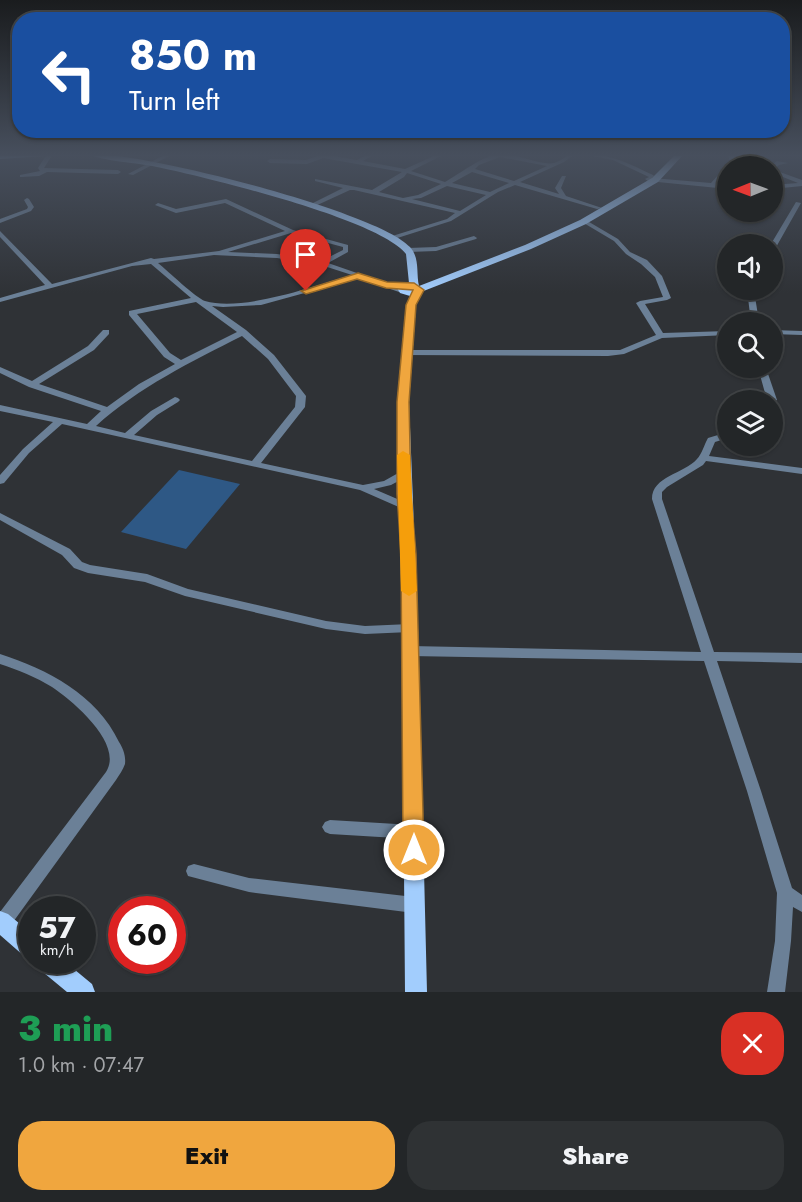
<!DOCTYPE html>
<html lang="en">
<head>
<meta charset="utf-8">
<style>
  :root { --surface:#232628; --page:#2f3234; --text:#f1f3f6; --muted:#a3a5a8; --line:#404345; --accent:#f0a63e }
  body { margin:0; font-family:Jost,sans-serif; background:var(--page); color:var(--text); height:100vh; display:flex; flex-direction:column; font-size:22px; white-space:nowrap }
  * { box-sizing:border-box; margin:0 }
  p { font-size:20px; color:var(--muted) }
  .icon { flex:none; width:33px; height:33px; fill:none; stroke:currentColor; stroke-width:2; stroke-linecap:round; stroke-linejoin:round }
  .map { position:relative; height:992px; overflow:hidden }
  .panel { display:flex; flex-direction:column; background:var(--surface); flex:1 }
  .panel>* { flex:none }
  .banner { position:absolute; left:12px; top:12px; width:778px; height:126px; border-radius:24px; box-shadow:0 2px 4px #0004,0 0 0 2px var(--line); background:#1a4fa0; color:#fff; overflow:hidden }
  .needle { width:39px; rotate:269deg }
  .tools { position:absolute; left:717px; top:156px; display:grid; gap:12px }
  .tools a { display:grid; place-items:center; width:66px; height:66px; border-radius:50%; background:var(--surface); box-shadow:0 2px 4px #0004,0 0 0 2px var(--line); font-size:30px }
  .speed { position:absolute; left:18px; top:896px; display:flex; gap:12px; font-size:30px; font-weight:700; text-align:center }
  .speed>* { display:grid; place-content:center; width:78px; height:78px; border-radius:50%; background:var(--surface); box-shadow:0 2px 4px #0004,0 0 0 2px var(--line); line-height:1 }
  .speed small { font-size:15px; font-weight:400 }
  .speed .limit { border:9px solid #d22; background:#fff; color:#111 }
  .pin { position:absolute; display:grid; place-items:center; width:51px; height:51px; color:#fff; margin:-62px -26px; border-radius:50% 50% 50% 0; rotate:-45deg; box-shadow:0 0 6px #0007 }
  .pin .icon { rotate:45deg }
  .me { position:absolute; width:66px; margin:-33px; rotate:0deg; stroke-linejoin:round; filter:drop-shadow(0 0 4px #0008) }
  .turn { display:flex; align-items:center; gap:21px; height:126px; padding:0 18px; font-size:27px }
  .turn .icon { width:78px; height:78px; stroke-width:2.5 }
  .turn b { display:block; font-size:42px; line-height:51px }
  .round { display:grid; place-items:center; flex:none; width:63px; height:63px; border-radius:24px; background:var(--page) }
  .summary { display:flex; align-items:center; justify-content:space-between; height:102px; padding:0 18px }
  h1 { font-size:36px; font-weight:800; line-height:45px; color:#1e9e55 }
  .primary-button { display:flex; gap:12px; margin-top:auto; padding:12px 18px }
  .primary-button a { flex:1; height:69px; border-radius:24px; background:var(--accent); color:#111; font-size:24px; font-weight:800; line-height:69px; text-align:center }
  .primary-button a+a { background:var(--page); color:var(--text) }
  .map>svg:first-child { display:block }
  .green { fill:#2e5885 }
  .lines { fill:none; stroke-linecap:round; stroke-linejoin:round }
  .minor { fill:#6b8097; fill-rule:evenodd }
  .major { fill:#a2cdfd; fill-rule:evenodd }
  .route { fill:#f0a63e; stroke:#9c6c28; stroke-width:1.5 }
  .slow { fill:#f59e0b }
</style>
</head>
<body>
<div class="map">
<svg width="802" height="992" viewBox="0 0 802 992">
  <rect width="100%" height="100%" fill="#2f3236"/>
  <path class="green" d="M179,470L240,484L186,549L121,532Z"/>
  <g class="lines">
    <path class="minor" d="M47,154H53L44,168L118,170L121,172L118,174L47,172L39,176L20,177V175L40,171L38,168Z
      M166,154H173L133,175L128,174Z
      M323,154L357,160L368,154H375L363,161L405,169L438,154H445L411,171L445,182C461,173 482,156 499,154C513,152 540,166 554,163C562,161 566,154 575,154L564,162L520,182L559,194L555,188L562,176H566L561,188L566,196L602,208L597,209L515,185L498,192L451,221L391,240L388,238L389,237L447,219L455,213L354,190H350L313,207H309V205L343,188L315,181V179L372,190L402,172L323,158L307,164L270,163L267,161L270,159L306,160ZM500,157L547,166L514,181L475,169L479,165ZM472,172L509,183L490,192L452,183ZM407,173L441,184L418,195L403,198L379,192L404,177ZM447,186L486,195L460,211L412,199L421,198Z
      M583,154C609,153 630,164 653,175L654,176L652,178L711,183L719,174L728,170V174L723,176L717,184L728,185V189L648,181L645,179L649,177L613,160Z
      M728,154H734V158L765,166H757L729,160Z
      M777,161L788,163L779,165L775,168L777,171L802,180V186L772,189V185L798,183L773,173L772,166H770Z
      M27,198L29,199L34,207L31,211L0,223V219L27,209L28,207L24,200Z
      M226,199L293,230L348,245V252L328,263L406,290L399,292L359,278L261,305L223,307L212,306L246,330L274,355L306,396L305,407L261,463L363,485L384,481L400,472H408L409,474L408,476L391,485L374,489L409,504L410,506L409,508H401L360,490L62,424L29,453L4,483L0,484V475L23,449L53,422L0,411V405L87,424L101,411L29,387L0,373V367L32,381L88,346L103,330H109V334L94,350L39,384L107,407L139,384L175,364L164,357L129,315V311L191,298L151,264L132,266L0,302V298L45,285L0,237V231L52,284L151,258L154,259L219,251L285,231L225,203L176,213L155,205L158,203L176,209ZM291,233L343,247V250L321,261L277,254L228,252ZM214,255L277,258L321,265L352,275C314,286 243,312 205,301C196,298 168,271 158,263ZM196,302L237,332L181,360L170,353L137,314ZM242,336L268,359L296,396L295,407L252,461L134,435L157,415L178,402L180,400L178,398L175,397L151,411L125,433L96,426C139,387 191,362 242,336Z
      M796,202L801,203L775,249L772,251V244H771Z
      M584,219L618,239L630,252L647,260L662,276L671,298L667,300L645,304L663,333L728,331V335L662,338L624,354L608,356L404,355V351L407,350H620L656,335L636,303L640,301L663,297L655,277L641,264L626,254L614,241L582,222L581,221Z
      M474,236L477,238L476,239L436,251L408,252L405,250L408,248L436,247Z
      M747,290H754L759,322H751Z
      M772,330L802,331V335L772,334Z
      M758,368H766L777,400L773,402L777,405L779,414L775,420L772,421V400H767Z
      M728,432V438L715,442L709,456L802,468V474L706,461L703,465L667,487L662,492V499L714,652L802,653V663L717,661L761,791L792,888L802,895V912L793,907L791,941L785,992H767L775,941L777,893L747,791L704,661L410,656L406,654L404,651L406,648L410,646L701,652L652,499C652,476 684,474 697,459C702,454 704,445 708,438Z
      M0,513L70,549L82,562L90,565L147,574L188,589L326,621L365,626L410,624L414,625L416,628L414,631L410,632L365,634L326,629L185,596L145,582L88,573L74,568L62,555L0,520Z
      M0,654C47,669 97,695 119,742C123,748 126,756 125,764C123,770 119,775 116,780L8,929L2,931L0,930V912L106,772C124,744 73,701 52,687C36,677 18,670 0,664Z
      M330,820L413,825L418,827L421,832L418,837L413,839L330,834L325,832L322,827L325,822Z
      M194,864L249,878L414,897L420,900L422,905L420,910L414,913L249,892L188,876L186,871L188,866Z"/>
    <path class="major" d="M50,154L46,156L0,159V155Z
      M89,154C140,151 379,212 410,247C420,258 416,273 419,286L525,245L580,220L652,178L676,154H684L658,182L586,224L531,249L421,292L416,305L409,402L418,628L427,992H405L402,628L397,402L406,305L410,296L400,293L397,288L409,283L406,254C379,219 205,177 157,167C140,163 101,161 89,154Z
      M0,911L8,914L32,934V958L24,956L0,935Z
      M35,960H63L92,984L95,992H67L38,968Z"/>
  </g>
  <linearGradient id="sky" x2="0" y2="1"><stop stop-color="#1a1c1e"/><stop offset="0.53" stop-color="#474f5d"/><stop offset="1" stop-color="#474f5d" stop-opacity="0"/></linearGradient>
  <rect width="802" height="293" fill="url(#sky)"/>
  <path class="route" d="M358,273L387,282L414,283L424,290L416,305L409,402L411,494L416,554L424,850L421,856L414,859L406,856L403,850L401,554L397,494V402L406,305L413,290L386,288L357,279L306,294L301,291Z"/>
  <path class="slow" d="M403,451L410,455L417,591L409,596L401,591L397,455Z"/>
</svg>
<div class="tools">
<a><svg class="needle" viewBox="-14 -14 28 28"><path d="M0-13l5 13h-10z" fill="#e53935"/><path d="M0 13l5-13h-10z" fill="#a3a5a8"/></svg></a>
<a><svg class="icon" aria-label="sound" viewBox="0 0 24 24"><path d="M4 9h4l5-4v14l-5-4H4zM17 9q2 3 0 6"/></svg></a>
<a><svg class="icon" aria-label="search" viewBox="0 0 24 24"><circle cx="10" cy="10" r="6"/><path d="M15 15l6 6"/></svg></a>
<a><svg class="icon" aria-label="layers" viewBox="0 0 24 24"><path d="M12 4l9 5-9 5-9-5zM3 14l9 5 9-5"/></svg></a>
</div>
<div class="speed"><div>57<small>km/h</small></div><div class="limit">60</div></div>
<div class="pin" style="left:306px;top:291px;background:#d93025"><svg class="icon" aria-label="arrive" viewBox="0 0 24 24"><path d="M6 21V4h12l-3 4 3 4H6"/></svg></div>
<svg class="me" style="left:414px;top:850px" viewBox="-20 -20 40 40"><circle r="17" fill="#f0a63e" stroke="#fff" stroke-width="3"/><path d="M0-11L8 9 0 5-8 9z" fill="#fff"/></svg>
<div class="banner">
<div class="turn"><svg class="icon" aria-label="left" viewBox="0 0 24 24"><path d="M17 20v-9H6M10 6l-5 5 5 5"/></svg><div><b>850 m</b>Turn left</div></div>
</div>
</div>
<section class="panel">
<div class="summary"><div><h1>3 min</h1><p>1.0 km · 07:47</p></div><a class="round" style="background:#d93025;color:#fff"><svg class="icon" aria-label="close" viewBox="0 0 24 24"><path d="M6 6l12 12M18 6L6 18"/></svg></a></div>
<div class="primary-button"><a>Exit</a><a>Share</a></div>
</section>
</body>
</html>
